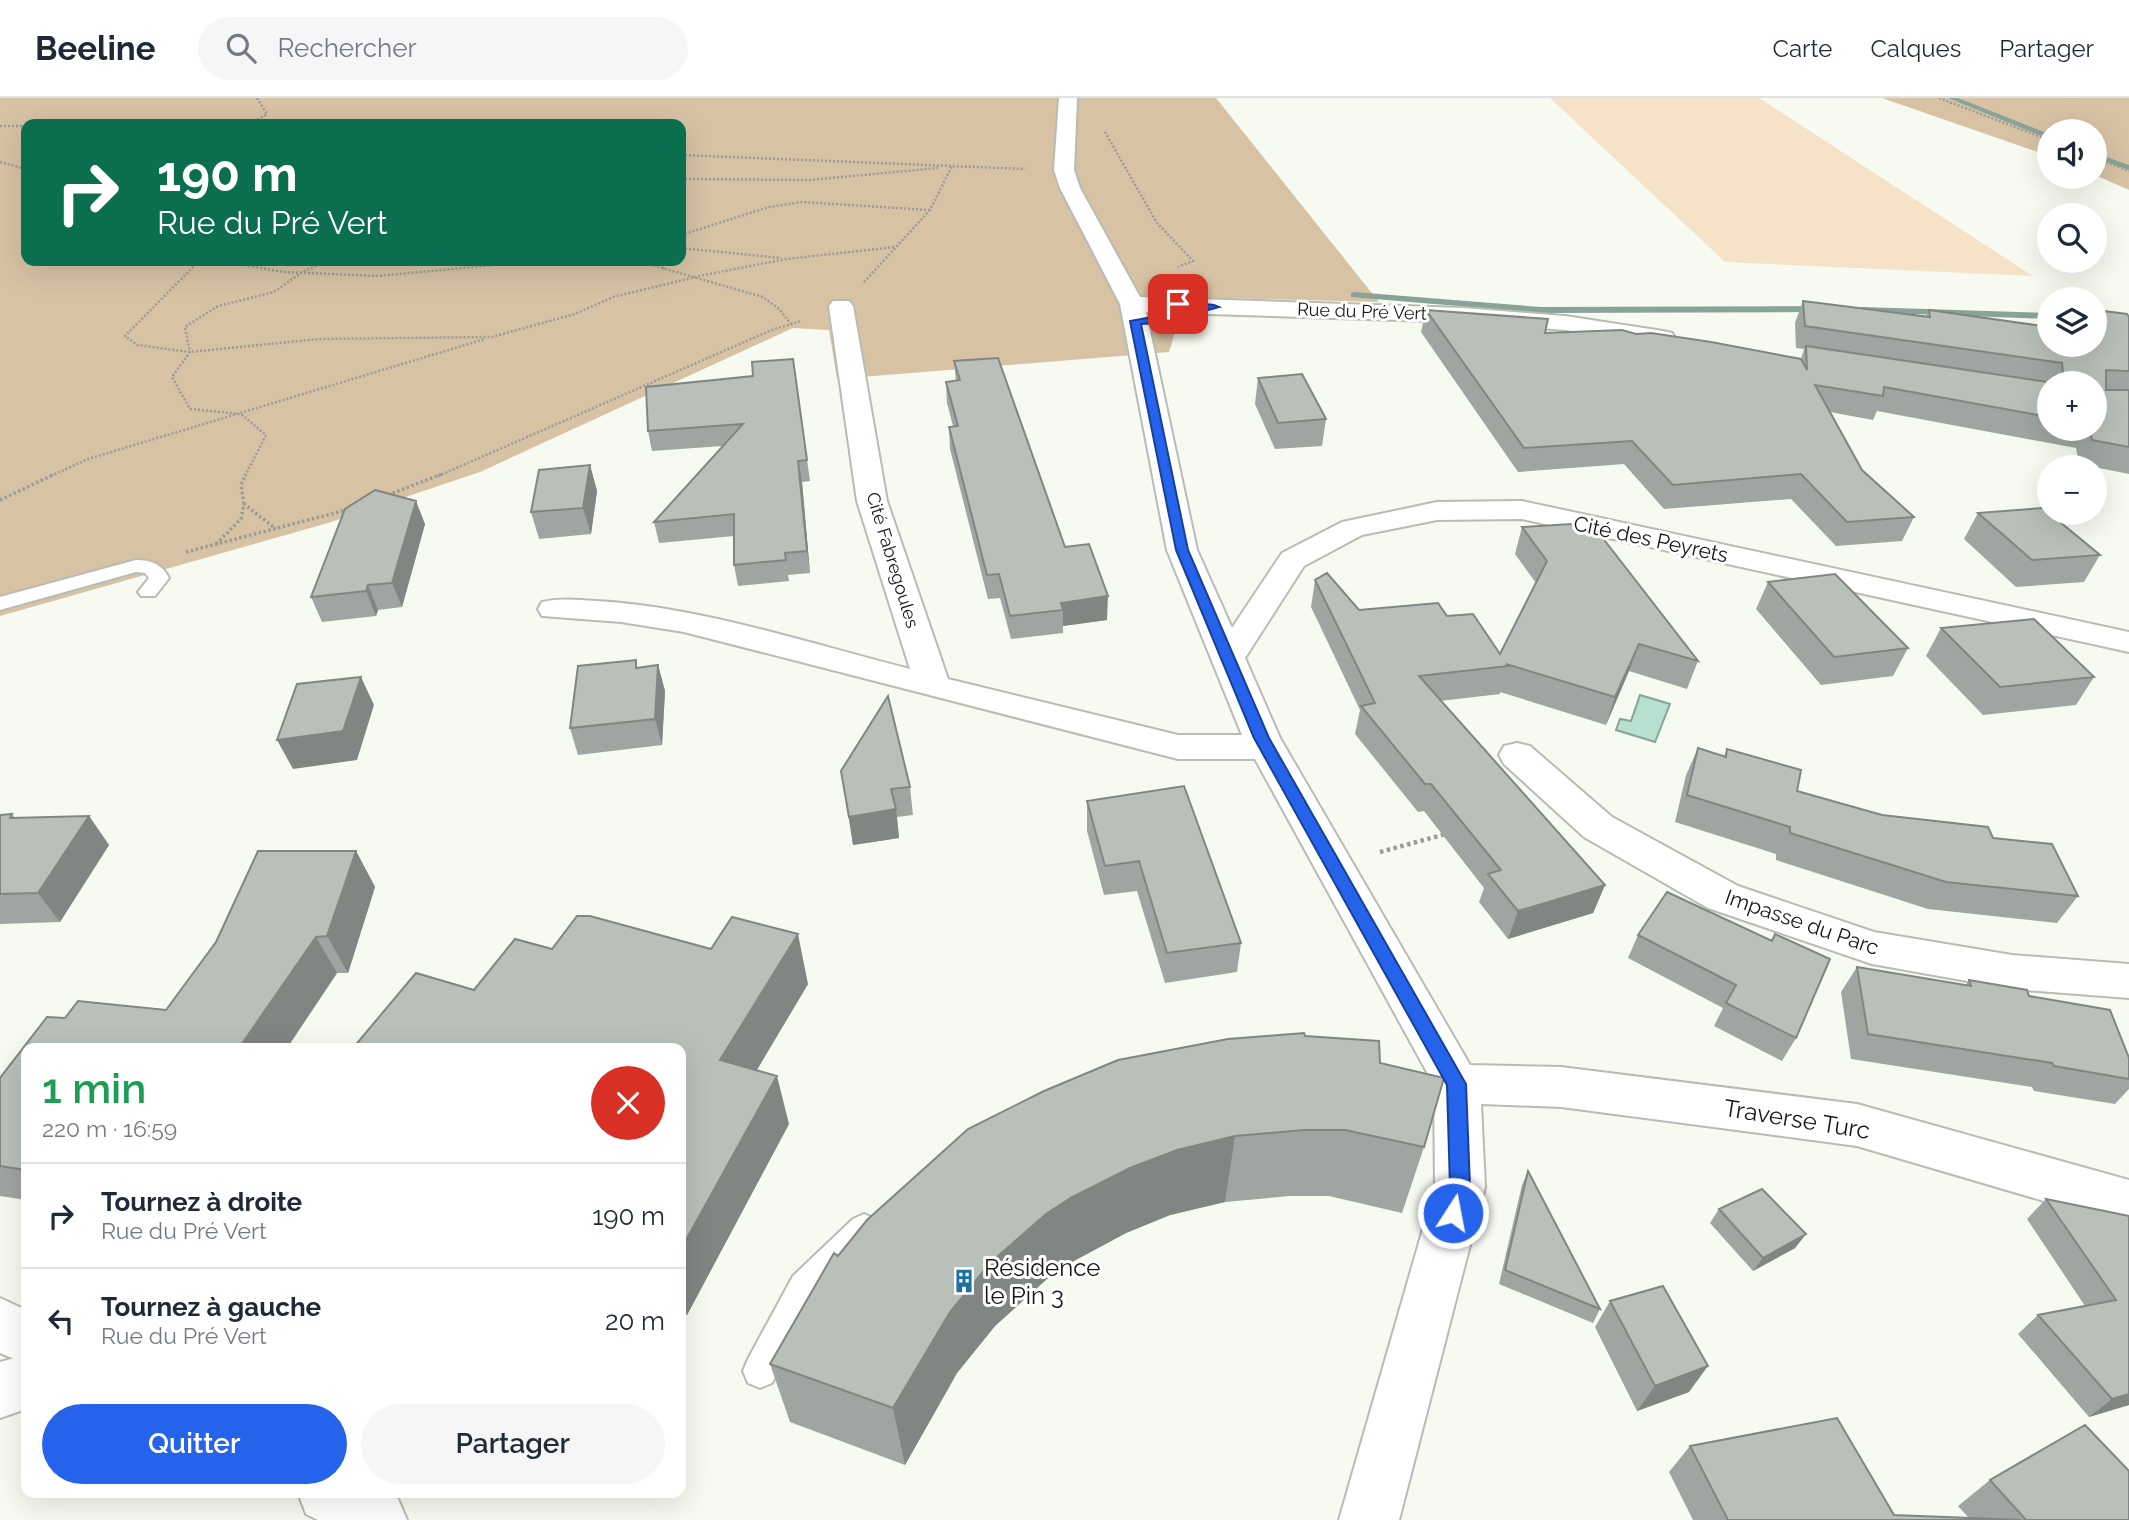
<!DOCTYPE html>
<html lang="fr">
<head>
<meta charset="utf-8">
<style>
  :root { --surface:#fff; --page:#f6f6f7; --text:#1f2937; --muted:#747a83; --line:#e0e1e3; --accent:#2563eb }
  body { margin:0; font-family:Raleway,sans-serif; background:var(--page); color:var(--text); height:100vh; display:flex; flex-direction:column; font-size:26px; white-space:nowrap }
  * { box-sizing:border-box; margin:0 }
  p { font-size:23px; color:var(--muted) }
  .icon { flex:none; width:38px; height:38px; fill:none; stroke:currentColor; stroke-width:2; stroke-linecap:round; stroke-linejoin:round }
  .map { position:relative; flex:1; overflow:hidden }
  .details { position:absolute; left:21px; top:945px; width:665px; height:455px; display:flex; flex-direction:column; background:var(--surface); border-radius:14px; box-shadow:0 7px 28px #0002 }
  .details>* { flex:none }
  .banner { position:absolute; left:21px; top:21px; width:665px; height:147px; border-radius:14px; box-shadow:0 7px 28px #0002; background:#0b6e4f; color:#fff; overflow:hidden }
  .fabs { position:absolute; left:2037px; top:21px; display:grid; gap:14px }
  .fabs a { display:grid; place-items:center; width:70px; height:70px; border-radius:50%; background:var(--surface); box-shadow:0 7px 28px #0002; font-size:35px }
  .pin { position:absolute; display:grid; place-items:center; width:60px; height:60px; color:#fff; margin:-30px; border-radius:14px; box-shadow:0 4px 10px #0006 }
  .me { position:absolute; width:77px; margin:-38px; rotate:11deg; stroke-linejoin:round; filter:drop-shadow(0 0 5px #0008) }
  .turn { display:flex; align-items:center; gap:24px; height:147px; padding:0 21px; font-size:32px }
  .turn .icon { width:91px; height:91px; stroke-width:2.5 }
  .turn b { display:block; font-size:49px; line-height:60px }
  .round { display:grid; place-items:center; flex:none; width:74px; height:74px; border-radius:37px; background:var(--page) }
  .head { display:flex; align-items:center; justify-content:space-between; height:119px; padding:0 21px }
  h1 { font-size:42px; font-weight:600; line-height:52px; color:#1e9e55 }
  .cta { display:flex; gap:14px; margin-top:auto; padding:14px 21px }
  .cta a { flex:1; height:80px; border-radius:42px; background:var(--accent); color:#fff; font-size:28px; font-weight:600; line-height:80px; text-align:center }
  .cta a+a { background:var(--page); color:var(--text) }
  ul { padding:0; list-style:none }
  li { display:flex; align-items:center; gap:21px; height:105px; padding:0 21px; border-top:2px solid var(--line) }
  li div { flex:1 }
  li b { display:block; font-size:26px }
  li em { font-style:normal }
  header { display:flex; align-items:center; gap:42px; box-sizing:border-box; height:98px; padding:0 35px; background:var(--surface); border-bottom:2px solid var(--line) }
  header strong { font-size:33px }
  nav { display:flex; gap:38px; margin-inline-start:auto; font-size:24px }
  .search { width:490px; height:63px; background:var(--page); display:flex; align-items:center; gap:18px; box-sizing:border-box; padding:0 24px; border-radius:38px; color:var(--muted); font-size:26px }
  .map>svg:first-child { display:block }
  .green { fill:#f6e3c7 }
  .forest { fill:#d7c2a4; fill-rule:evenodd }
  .water { fill:#b8e0d0; stroke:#88a498; stroke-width:2 }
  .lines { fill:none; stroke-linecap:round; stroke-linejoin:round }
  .stream { fill:#88a498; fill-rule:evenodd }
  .lane-casing { stroke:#b8bcb3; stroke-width:4 }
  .street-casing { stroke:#b8bcb3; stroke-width:4 }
  .secondary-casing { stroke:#b8bcb3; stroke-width:4 }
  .path-far2 { stroke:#9a9d96; stroke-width:2.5; stroke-dasharray:2 2; stroke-linecap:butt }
  .path-far1 { stroke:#9a9d96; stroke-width:3.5; stroke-dasharray:2.5 2.5; stroke-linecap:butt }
  .path { stroke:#9a9d96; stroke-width:4.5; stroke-dasharray:3.5 3.5; stroke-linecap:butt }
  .lane { fill:#fff; fill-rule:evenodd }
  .street { fill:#fff; fill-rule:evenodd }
  .secondary { fill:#fff; fill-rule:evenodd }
  .wall { fill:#9fa5a0; fill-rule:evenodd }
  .shaded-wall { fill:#828682 }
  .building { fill:#b9c0ba; stroke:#828682; stroke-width:2 }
  .route { fill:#2563eb; stroke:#184099; stroke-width:2 }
  .labels { text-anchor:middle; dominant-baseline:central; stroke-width:6; stroke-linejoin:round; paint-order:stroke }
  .far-street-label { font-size:18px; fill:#171815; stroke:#fff }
  .street-label { font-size:21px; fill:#171815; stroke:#fff }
  .near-street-label { font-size:24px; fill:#171815; stroke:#fff }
  .near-poi-label { font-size:24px; fill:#171815; stroke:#fff; text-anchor:start }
</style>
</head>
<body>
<header>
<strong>Beeline</strong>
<div class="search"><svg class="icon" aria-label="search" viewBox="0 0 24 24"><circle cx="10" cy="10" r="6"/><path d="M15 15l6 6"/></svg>Rechercher</div>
<nav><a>Carte</a><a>Calques</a><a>Partager</a></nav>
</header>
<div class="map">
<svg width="2129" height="1422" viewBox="0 0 2129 1422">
  <rect width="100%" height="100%" fill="#f7faf1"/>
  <path class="green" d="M1550,0H1759L2033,178L1725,164Z"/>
  <path class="forest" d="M0,0H1216L1379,204L1186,199L1169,254L837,281L829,232L793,230L480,374L328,425L0,518ZM26,26H681V163H26Z
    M1882,0H2129V92L2095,77V33H2049V58Z"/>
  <path class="water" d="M1640,597L1670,606L1655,644L1616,632L1620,621L1631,623Z"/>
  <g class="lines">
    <path class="stream" d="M1948,0H1958L2049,36V41Z
      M2095,55L2129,67V72L2095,60Z
      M1354,194L1541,209L1820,208L1825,211L1820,214L1541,215L1351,199V195Z
      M1863,209L2049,215V221L1860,214V210Z"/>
    <g class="lane-casing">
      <path id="lane" d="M136,462C151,462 162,466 169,480L155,498H141L138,494L149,480L145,475L136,474L0,512V499Z
        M864,1116L875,1121L880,1131L875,1141L817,1200L772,1285L760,1290L748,1285L743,1273L748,1261L793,1178L853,1121Z"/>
    </g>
    <g class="street-casing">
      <path id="street" d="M1059,0H1077L1074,72L1080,90L1140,199L1463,210L1565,218L1663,233L1672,235L1675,240L1672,245L1663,247L1565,232L1463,224L1146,214L1197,452L1232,530L1282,455L1342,424L1437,404L1522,403L2129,534V554L1522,421L1437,422L1362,437L1304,468L1245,560L1280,640L1470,967L1561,969L1857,1006L2129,1082V1128L1857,1048L1561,1009L1481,1006L1485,1089L1399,1422H1339L1435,1089L1434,987L1255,661H1178L684,534L621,524L542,518L538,511L542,504C560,500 578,502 596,503C697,508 811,546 910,571L857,403L829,208L833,203H849L853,208L887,403L948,581L1178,637H1242L1167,452L1120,206L1060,90L1054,72Z
        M1517,645L1530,648L1612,719L1738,788L1874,834L2012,857L2129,866V900L2012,891L1872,866L1708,810L1584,739L1504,666L1499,657L1504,648Z
        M26,1257V1311L0,1320V1264Z"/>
    </g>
    <g class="secondary-casing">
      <path id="secondary" d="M0,1200L26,1212V1266L0,1255Z
        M298,1395H386L398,1401L407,1422H318L306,1416Z"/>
    </g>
    <path class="path-far2" d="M1939,0L2049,42
      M234,26L255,23L267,16L257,0
      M0,28H26
      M1105,34L1157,125L1193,163L1178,169
      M681,57L1025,71
      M2095,60L2129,73
      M0,64L26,71
      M681,81L810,82L938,70
      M681,137L769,109L802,104L930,112
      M681,150L781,160
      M199,163L125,238L137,247L190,254L319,241L492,239L575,216L613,199L704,177L786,161L895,149
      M242,163L249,168L284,174L378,178L536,163
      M638,163L763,199L779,211L791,226
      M663,171L667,163
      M864,184L930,112L952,68
      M51,378L88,361L485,241
      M245,378L266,337L241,316L190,311L172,279L190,254L185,229L218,208L274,194L302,174L327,163
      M438,378L774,231L802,223"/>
    <path class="path-far1" d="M388,397L442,376
      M0,402L55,376
      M244,406L241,387L246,376
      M216,446L241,421L244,406L276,431
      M186,454L350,411"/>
    <path class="path" d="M1380,754L1446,736"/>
    <use href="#lane" class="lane"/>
    <use href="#street" class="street"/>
    <use href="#secondary" class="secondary"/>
  </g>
  <path class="wall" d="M1803,203L1926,218L1929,212L2095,247L2129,219V376L2079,366L2076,350L1877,313L1873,322L1830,314L1862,372L1914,419L1902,443L1836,448L1791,401L1664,411L1624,366L1518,374L1421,234L1426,212L1545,235L1636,236L1801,261L1804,251L1796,250L1795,225ZM2049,285H2095V331H2049Z
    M793,261L810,383L802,384L810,475L788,477L789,483L738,488L734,467V438L659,445L654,424L723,348L652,353L648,333L753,278Z
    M954,263L1065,449L1107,522L1063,528V535L1011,541L1000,500L988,501L950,351L949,329L953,328L947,305L946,284L956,283Z
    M1258,280L1326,321L1322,348L1275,351L1255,306Z
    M590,367L597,393L591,436L539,441L531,414Z
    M1978,415L2100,457L2084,484L2016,489L1964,441Z
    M425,426L402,509L378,512L376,518L322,524L311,499Z
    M1522,429L1576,432L1698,563L1687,591L1629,573L1606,627L1500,594V596L1440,603L1605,787L1593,815L1508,841L1479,804L1484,790L1424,713L1418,714L1355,636L1360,612L1311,509L1315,482L1359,512L1500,556L1536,485L1515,456Z
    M1768,484L1908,550L1893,578L1821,587L1756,511Z
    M1941,530L2094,579L2076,607L1983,617L1926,558Z
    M658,567L665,593L662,647L578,657L570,630L638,570Z
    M1698,650L1724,658L1727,651L1797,693L1882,717L1993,740L2078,798L2057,825L1928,811L1776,762V756L1675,724L1686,677Z
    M841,673L910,689L913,717L897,719L899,740L853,747Z
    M1087,703L1241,845L1237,874L1165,885L1137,793L1104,797L1087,733Z
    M12,716L15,720L89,718L109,747L60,824L0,826V717Z
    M258,753H356L375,789L348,875H337L287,950H26V1102L0,1098V980L47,919L65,920L78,903L166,912L216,844Z
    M1667,794L1796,940L1782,963L1714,928L1723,910L1628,860L1638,837Z
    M552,851L808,886L757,972L789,1026L687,1217L681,1215V950L474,892Z
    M1857,869L1966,887L1969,882L2029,898L2129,960V991L2115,1006L2034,993L2032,989L1851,961L1841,894Z
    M1305,938L1424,1049L1402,1115L1329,1098H1290L1225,1104L1170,1117L1126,1135L1072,1164L1048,1180L995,1228L957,1275L905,1367L790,1324L770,1266L838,1158Z
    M1528,1073L1600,1211L1593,1225L1499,1186L1522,1087Z
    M2046,1101L2129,1118V1307L2089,1319L2018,1236L2038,1217L2085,1208L2027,1121Z
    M1719,1111L1806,1136L1795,1150L1753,1173L1710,1125Z
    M1610,1203L1689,1294L1637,1313L1595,1229Z
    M1690,1348L1894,1417L1969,1420L1958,1408L1990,1382L2129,1422H1693L1669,1374Z"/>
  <path class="shaded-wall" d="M798,363L802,384L810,475L807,453Z
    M590,367L597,393L591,436L583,410Z
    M416,403L425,426L402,509L392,485Z
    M368,487L378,512L376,518L366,493Z
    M1108,498L1107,522L1063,528V512L1061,505Z
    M1639,546L1629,573L1606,627L1615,599Z
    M658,567L665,593L662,647L655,621Z
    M361,579L374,607L357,662L293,671L277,642Z
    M896,711L899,740L853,747L849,719Z
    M89,718L109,747L60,824L38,795Z
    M356,753L375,789L348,875L327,838Z
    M1605,787L1593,815L1508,841L1518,813Z
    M798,836L808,886L734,1010L720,962Z
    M316,839L337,875L287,950H239Z
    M777,978L789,1026L687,1217L681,1201V1151Z
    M1235,1038L1225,1104L1170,1117L1126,1135L1072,1164L1048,1180L995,1228L957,1275L905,1367L893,1310L950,1214L990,1165L1046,1116L1072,1099L1130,1070L1177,1052Z
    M1806,1136L1795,1150L1753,1173L1763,1160Z
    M1708,1268L1689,1294L1637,1313L1655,1288Z
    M2129,1296V1307L2089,1319L2112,1301Z"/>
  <path class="building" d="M1803,203L1930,219L1929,212L2049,229V247H2095V212L2127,216L2129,219V273L2106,272V292H2129V349L2092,342L2090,331H2095V285H2062L2064,284L2062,265L1805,228Z
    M1426,212L1548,221L1545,235L1622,232L1636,236L1651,235L1711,244L1801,261L1807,272L1806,248L2054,285H2049V319L1884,289L1883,298L1815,287L1862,372L1914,419L1847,424L1801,376L1673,387L1632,343L1524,350Z
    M998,260L1065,449L1089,446L1108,498L1061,505L1063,512L1010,518L999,476L987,477L949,329L958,328L946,284L960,282L954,263Z
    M793,261L807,362L798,363L807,453L785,455L786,462L734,467V416L654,424L743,326L648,333L646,289L753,278L752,264Z
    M1302,276L1326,321L1278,325L1258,280Z
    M590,367L583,410L531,414L539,372Z
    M375,392L416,403L392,485L368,487L366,493L311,499L345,411Z
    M2043,410L2100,457L2032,462L1978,415Z
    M1571,426L1576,432L1595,430L1698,563L1639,546L1615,599L1506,566L1508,568L1419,578L1605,787L1518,813L1488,776L1501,772L1431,686H1425L1361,608L1375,605L1315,482L1327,475L1359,512L1438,505L1447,518L1473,516L1500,556L1547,463L1522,429Z
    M1835,476L1908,550L1834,559L1768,484Z
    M2034,521L2094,579L2000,589L1941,530Z
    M636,562V570L658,567L655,621L570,630L578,568Z
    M361,579L343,633L277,642L297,586Z
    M888,598L910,689L891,691L896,711L849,719L841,673Z
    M1698,650L1726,659L1727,651L1801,672L1797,693L1882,717L1988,729L1993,740L2052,746L2078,798L1946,784L1790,735V729L1687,697Z
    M1184,688L1241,845L1167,855L1139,763L1105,768L1087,703Z
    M12,716L10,720L89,718L38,795L0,796V717Z
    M258,753H356L327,838L316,839L239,950H26V1072L0,1068V980L47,919L65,920L78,903L166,912L216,844Z
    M1667,794L1772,843L1775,836L1830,861L1796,940L1726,905L1736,887L1638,837Z
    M577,818H590L711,851L732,819L798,836L720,962L777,978L681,1151V950H353L416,875L474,892L515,841L552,851Z
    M1857,869L1971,888L1969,882L2027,892L2029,898L2110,912L2129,960V981L2054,968L2052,965L1868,936Z
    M1304,935L1305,938L1379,943L1380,965L1444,980L1424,1049L1345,1032H1304L1235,1038L1177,1052L1130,1070L1072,1099L1046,1116L990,1165L950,1214L893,1310L770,1266L834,1155L838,1158L867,1122L968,1031L1044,993L1118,962L1228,941Z
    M1528,1073L1600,1211L1505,1172Z
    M1762,1091L1806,1136L1763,1160L1719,1111Z
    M2046,1101L2129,1118V1296L2112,1301L2038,1217L2116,1202Z
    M1663,1188L1708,1268L1655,1288L1610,1203Z
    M1837,1320L1894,1417L2021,1422H1728L1690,1348Z
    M2085,1327L2129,1373V1422H2026L1990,1382Z"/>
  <path class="route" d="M1178,203L1214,207L1219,209L1160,225L1141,226L1188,452L1269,640L1466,986L1470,1089L1461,1122L1453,1125L1446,1122L1443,1115L1450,1089L1447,987L1254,640L1176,452L1130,223L1196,211L1174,208V204Z"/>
  <defs>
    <g id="building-bare" transform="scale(1.89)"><path d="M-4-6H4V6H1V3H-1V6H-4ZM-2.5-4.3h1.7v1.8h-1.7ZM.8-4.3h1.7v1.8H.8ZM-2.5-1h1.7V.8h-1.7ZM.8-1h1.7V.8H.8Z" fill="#1c71a1" stroke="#fff" stroke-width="2.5" paint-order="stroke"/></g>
  </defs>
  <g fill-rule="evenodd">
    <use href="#building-bare" x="964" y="1183"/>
  </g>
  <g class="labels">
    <g class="far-street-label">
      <text transform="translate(1362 213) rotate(2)">Rue du Pré Vert</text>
      <text transform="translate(893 462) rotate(73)">Cité Fabregoules</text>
    </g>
    <g class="street-label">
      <text transform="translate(1651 441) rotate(12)">Cité des Peyrets</text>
      <text transform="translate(1802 824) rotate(19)">Impasse du Parc</text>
    </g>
    <g class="near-street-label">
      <text transform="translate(1797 1021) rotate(9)">Traverse Turc</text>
    </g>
    <g class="near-poi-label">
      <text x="984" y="1169">Résidence<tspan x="984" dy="28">le Pin 3</tspan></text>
    </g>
  </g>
</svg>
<div class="fabs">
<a><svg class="icon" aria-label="sound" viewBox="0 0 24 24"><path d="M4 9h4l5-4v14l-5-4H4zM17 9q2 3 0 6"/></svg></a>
<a><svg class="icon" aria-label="search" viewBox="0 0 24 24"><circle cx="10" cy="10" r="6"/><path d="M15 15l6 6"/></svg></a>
<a><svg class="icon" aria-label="layers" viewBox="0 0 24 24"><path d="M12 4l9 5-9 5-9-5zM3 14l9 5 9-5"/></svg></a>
<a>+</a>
<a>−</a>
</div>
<div class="pin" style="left:1178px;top:206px;background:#d93025"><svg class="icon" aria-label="arrive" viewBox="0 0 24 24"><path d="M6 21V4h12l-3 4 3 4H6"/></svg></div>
<svg class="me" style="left:1453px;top:1115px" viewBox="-20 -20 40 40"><circle r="17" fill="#2563eb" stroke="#fff" stroke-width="3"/><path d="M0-11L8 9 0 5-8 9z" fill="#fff"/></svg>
<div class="banner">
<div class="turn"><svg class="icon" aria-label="right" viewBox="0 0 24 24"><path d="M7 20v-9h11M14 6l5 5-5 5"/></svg><div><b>190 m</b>Rue du Pré Vert</div></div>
</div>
<section class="details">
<div class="head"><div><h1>1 min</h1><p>220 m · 16:59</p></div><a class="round" style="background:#d93025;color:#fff"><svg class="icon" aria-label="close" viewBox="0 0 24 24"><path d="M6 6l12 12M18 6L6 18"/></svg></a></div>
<ul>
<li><svg class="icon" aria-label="right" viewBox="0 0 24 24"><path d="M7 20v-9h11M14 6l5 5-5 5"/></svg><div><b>Tournez à droite</b><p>Rue du Pré Vert</p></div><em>190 m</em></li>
<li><svg class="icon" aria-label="left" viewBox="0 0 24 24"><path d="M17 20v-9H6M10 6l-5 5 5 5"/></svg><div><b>Tournez à gauche</b><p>Rue du Pré Vert</p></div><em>20 m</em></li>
</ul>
<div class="cta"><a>Quitter</a><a>Partager</a></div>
</section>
</div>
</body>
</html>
